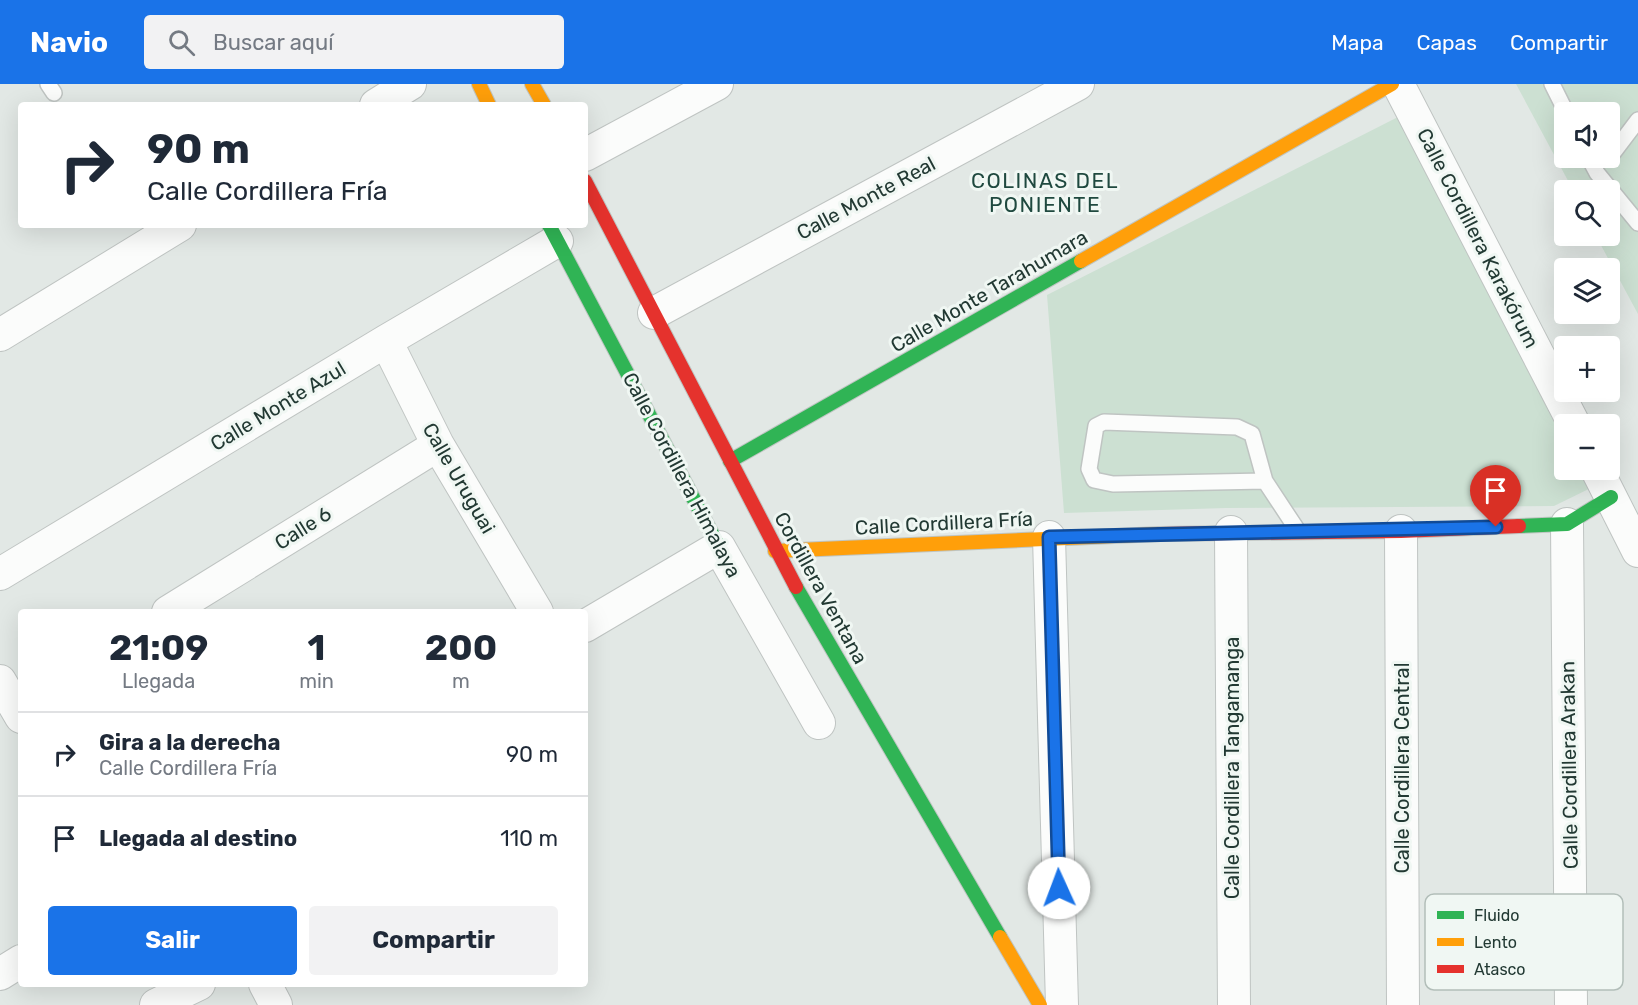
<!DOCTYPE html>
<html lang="es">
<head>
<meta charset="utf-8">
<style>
  :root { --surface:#fff; --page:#f2f2f3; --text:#1f2937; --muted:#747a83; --line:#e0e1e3; --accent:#1a73e8 }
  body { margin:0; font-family:Rubik,sans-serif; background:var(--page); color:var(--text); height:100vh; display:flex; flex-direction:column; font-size:22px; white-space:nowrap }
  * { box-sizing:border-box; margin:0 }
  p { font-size:20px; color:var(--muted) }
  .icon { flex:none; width:33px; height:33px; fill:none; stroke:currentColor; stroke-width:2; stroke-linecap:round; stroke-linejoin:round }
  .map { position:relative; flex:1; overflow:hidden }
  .side { position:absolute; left:18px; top:525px; width:570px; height:378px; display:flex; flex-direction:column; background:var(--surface); border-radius:6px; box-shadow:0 6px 24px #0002 }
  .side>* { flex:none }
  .banner { position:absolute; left:18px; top:18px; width:570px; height:126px; border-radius:6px; box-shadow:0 6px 24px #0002; background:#fff; color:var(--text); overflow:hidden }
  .fabs { position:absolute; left:1554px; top:18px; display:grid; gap:12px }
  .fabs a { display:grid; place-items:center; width:66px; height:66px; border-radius:6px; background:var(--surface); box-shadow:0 6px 24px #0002; font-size:30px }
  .pin { position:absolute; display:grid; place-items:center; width:51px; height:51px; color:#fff; margin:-62px -26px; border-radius:50% 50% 50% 0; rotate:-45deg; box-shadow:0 0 6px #0007 }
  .pin .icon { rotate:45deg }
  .me { position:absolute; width:66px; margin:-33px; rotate:358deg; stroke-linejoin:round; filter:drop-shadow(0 0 4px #0008) }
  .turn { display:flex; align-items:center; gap:21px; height:126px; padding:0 30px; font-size:27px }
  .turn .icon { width:78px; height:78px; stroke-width:2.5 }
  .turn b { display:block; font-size:42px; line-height:51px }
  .eta { display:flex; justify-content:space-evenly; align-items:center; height:102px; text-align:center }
  .eta b { font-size:36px; font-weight:700; line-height:42px }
  .primary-button { display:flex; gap:12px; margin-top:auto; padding:12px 30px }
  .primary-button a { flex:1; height:69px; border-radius:6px; background:var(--accent); color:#fff; font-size:24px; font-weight:700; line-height:69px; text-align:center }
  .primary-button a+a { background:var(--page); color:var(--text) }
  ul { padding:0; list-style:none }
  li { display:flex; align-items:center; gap:18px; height:84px; padding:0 30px; border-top:2px solid var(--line) }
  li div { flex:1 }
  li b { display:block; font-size:22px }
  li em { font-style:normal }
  header { display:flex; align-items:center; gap:36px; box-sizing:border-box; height:84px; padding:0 30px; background:var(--accent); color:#fff }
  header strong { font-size:28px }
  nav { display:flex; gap:33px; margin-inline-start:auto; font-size:21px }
  .search { width:420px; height:54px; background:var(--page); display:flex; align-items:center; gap:15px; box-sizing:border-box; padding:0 21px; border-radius:6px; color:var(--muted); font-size:22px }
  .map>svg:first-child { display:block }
  .green { fill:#cce0d2; fill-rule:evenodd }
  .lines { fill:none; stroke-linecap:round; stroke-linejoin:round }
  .lane-casing { stroke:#bfc4c2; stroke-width:18 }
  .street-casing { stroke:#bfc4c2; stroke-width:34 }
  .fast-casing { stroke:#bfc5c2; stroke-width:16 }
  .slow-casing { stroke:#bfc5c2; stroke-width:16 }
  .jam-casing { stroke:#bfc5c2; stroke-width:16 }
  .lane { stroke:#fbfcfb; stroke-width:15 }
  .street { stroke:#fbfcfb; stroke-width:32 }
  .fast { stroke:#30b455; stroke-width:14 }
  .slow { stroke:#ff9f0a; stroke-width:14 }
  .jam { stroke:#e5322d; stroke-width:14 }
  .route-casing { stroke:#114b97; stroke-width:15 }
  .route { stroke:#1a73e8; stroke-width:10 }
  .labels { text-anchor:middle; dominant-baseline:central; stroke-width:6; stroke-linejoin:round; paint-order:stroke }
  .street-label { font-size:20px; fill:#223933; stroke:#f0f7f3 }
  .neighbourhood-label { font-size:21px; letter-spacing:1.5px; fill:#1f493f; stroke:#f0f7f3 }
  .key { fill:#f0f7f3; stroke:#b2beb9; stroke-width:1.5 }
  .key-label { font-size:16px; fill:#223933 }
</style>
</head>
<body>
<header>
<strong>Navio</strong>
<div class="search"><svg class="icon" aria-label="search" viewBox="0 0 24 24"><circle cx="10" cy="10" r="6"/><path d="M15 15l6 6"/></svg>Buscar aquí</div>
<nav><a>Mapa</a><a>Capas</a><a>Compartir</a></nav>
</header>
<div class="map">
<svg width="1638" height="921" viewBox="0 0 1638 921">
  <rect width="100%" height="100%" fill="#e2e8e5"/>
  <path class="green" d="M1516,0H1638V230L1596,152H1610V106H1573ZM1564,28H1610V74H1564Z
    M1398,33L1564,340V386H1596L1603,398L1554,422L1226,424L1064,429L1047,211Z"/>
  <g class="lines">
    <g class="lane-casing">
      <path id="lane" d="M48,0L54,9
        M1552,0L1566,28
        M1610,73L1638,36
        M1589,74L1597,89L1638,139
        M1265,397L1113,400L1094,396L1089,385L1096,342L1104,338L1237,343L1252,350L1265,397L1298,447"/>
    </g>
    <g class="street-casing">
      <path id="street" d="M1398,0L1574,340
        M376,21L410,0
        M585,71L717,0
        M654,229L1078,0
        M0,251L180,141
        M386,257L438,361L537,528
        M1597,386L1638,467
        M1567,440L1571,921
        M1401,447L1403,921
        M1231,448L1234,921
        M1049,453L1062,921
        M0,490L386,257L557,157
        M168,528L438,361
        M585,542L719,463L819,639
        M0,597L21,633
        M0,890L21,877
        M265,900L276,921
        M156,921L199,900"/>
    </g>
    <g class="fast-casing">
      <path id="fast" d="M549,141L719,463
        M730,377L1081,177
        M1519,442L1567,440L1611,413
        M796,503L1000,853"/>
    </g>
    <g class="slow-casing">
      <path id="slow" d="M479,0L489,21
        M532,0L544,21
        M1081,177L1392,0
        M775,467L1160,450
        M1000,853L1040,921"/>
    </g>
    <g class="jam-casing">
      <path id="jam" d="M585,97L796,503
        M1160,450L1401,447L1519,442"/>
    </g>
    <use href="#lane" class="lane"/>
    <use href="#street" class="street"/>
    <use href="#fast" class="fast"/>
    <use href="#slow" class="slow"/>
    <use href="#jam" class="jam"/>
  </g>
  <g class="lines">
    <g class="route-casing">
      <path id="route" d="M1059,804L1049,453L1496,443"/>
    </g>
    <use href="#route" class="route"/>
  </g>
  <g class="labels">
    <g class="street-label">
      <text transform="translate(866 114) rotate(-28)">Calle Monte Real</text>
      <text transform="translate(1478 154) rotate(63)">Calle Cordillera Karakórum</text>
      <text transform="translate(989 207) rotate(-30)">Calle Monte Tarahumara</text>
      <text transform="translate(278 322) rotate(-31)">Calle Monte Azul</text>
      <text transform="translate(682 391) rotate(62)">Calle Cordillera Himalaya</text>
      <text transform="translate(459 394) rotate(60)">Calle Uruguai</text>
      <text transform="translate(944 439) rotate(-3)">Calle Cordillera Fría</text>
      <text transform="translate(303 444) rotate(-32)">Calle 6</text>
      <text transform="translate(821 504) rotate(61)">Cordillera Ventana</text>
      <text transform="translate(1569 681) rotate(-91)">Calle Cordillera Arakan</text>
      <text transform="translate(1232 684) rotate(-90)">Calle Cordillera Tangamanga</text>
      <text transform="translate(1402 684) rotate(-90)">Calle Cordillera Central</text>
    </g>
    <g class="neighbourhood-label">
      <text x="1045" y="96">COLINAS DEL<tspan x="1045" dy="24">PONIENTE</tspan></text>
    </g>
  </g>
  <rect x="1425" y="810" width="198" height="96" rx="9" class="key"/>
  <rect x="1437" y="827" width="27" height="8" fill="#30b455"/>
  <rect x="1437" y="854" width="27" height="8" fill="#ff9f0a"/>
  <rect x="1437" y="881" width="27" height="8" fill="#e5322d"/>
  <g class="key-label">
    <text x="1474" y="837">Fluido</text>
    <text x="1474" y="864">Lento</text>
    <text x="1474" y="891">Atasco</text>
  </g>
</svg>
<div class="fabs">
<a><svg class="icon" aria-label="sound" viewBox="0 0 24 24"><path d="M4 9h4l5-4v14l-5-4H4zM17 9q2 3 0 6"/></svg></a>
<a><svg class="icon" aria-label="search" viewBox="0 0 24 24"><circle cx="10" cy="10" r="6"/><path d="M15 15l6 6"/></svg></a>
<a><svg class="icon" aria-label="layers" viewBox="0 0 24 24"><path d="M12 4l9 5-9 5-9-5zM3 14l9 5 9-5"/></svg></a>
<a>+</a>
<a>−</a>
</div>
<div class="pin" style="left:1496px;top:443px;background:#d93025"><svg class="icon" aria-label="arrive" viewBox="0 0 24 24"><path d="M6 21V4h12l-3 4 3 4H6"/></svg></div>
<svg class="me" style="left:1059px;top:804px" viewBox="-20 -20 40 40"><circle r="19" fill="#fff"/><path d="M0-13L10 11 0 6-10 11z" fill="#1a73e8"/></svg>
<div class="banner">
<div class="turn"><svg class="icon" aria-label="right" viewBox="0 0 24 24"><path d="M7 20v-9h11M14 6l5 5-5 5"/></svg><div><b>90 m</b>Calle Cordillera Fría</div></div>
</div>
<section class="side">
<div class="eta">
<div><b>21:09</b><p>Llegada</p></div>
<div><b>1</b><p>min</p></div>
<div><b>200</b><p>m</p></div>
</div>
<ul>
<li><svg class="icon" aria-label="right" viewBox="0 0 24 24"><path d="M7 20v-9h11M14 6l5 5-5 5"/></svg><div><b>Gira a la derecha</b><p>Calle Cordillera Fría</p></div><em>90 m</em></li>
<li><svg class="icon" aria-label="arrive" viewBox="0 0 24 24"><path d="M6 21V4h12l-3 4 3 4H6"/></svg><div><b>Llegada al destino</b></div><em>110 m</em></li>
</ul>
<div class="primary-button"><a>Salir</a><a>Compartir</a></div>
</section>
</div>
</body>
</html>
